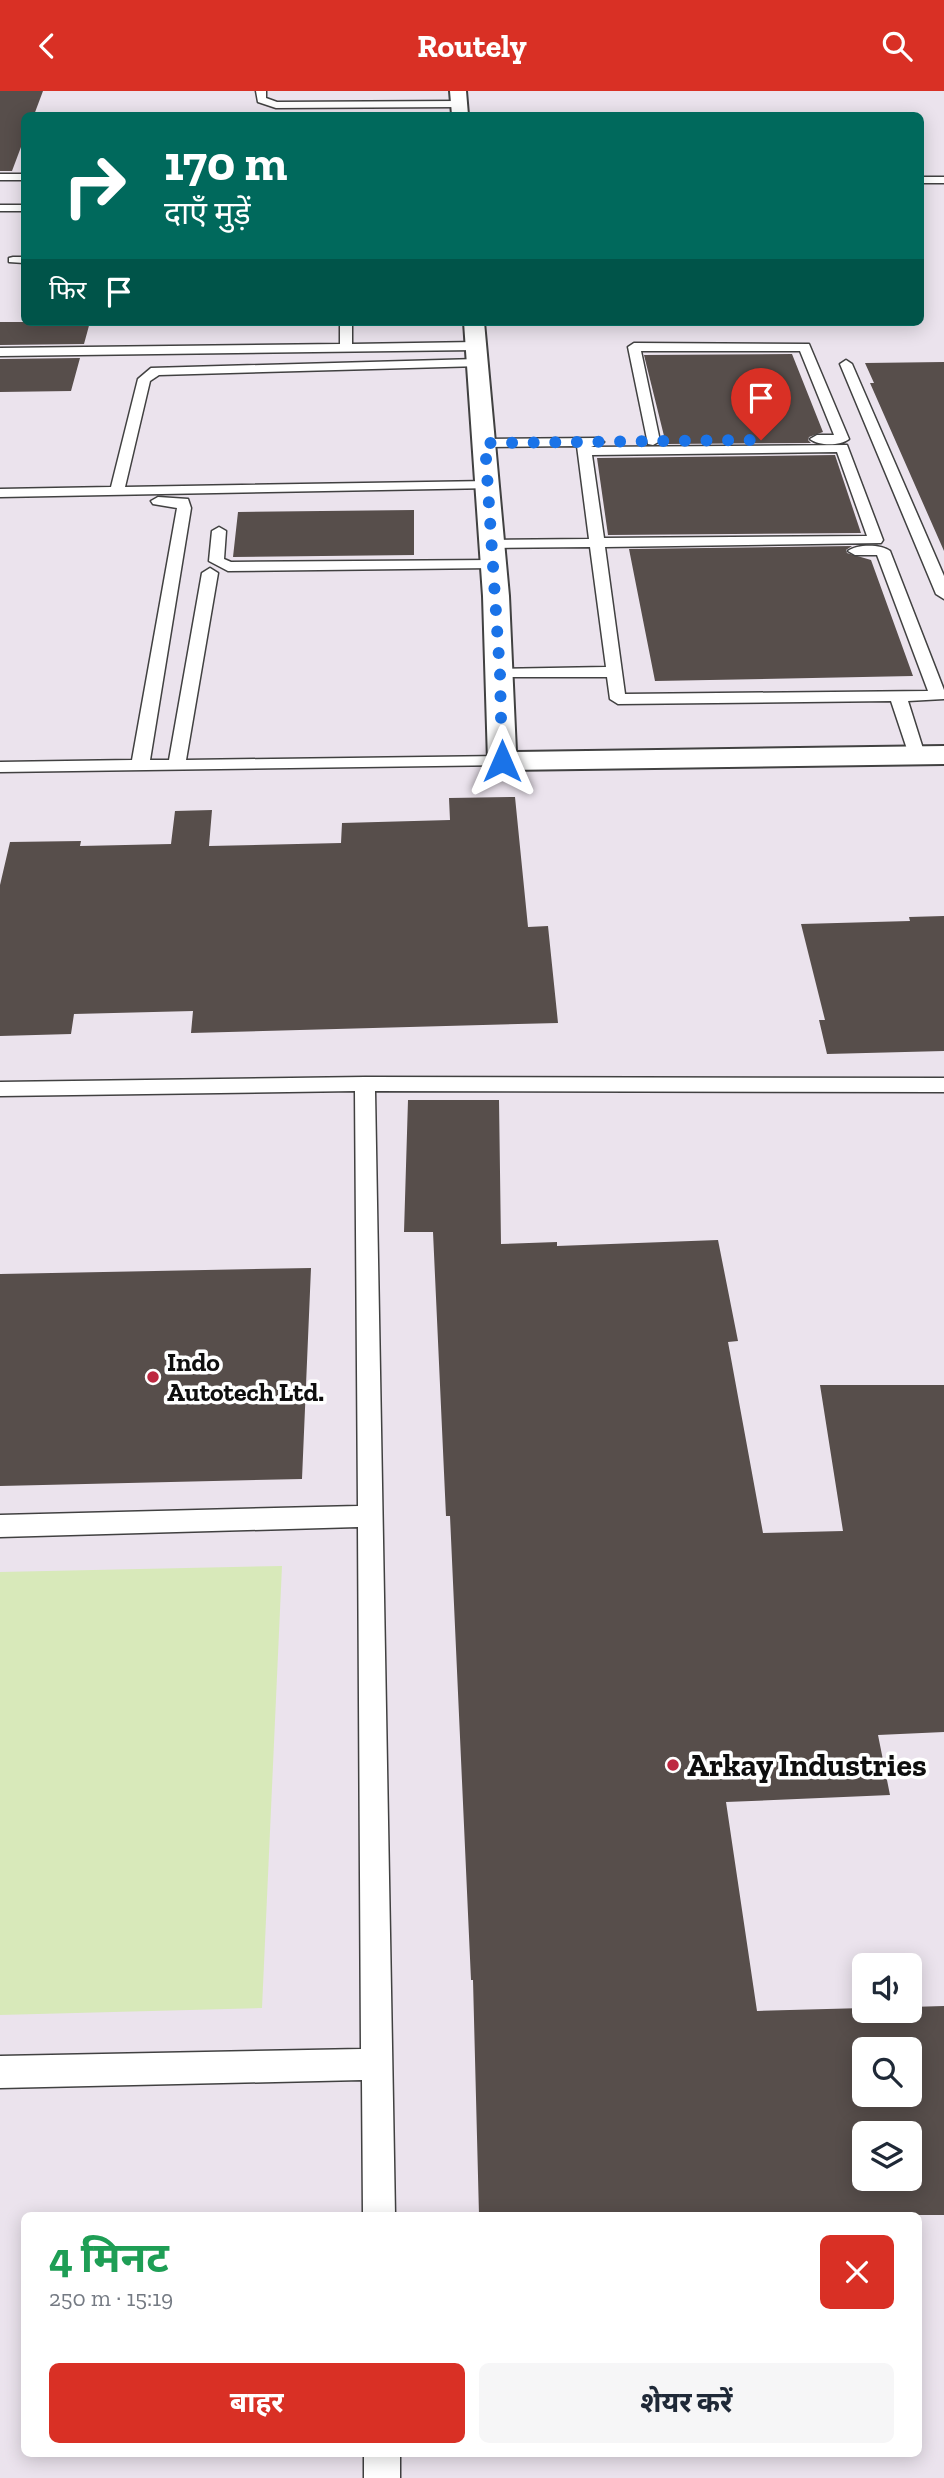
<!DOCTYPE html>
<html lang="hi">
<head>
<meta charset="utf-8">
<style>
  :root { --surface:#fff; --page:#f6f6f7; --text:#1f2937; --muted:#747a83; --accent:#d93025 }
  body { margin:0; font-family:"Zilla Slab","Noto Sans Devanagari",serif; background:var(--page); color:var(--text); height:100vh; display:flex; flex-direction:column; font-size:26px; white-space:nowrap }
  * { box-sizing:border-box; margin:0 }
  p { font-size:23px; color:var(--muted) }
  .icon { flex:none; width:38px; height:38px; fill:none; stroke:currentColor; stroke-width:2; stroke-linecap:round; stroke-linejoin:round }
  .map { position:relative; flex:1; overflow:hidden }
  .details { position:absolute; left:21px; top:2121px; width:901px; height:245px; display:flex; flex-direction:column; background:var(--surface); border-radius:10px; box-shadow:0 4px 18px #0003 }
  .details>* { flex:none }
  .guide { position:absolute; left:21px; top:21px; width:903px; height:214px; border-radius:10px; box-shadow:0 4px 18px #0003; background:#00695c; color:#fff; overflow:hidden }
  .fabs { position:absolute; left:852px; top:1862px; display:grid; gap:14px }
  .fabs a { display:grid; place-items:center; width:70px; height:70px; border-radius:10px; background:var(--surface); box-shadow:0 4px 18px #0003; font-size:35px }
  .pin { position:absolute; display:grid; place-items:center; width:60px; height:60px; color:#fff; margin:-72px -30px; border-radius:50% 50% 50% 0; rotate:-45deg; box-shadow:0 0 7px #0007 }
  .pin .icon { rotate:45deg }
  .me { position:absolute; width:77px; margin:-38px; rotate:0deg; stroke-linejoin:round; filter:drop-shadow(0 0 5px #0008) }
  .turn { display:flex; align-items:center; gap:24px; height:147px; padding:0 28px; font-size:32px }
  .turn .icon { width:91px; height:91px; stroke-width:2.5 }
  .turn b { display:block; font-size:49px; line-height:60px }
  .then { display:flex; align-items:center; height:66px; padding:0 28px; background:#0003; gap:14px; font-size:26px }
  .round { display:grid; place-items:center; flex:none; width:74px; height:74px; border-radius:10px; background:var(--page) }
  .overview { display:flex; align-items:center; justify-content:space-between; height:119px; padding:0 28px }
  h1 { font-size:42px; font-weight:700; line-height:52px; color:#1e9e55 }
  .cta { display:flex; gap:14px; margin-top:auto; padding:14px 28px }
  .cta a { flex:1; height:80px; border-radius:10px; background:var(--accent); color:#fff; font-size:28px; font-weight:700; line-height:80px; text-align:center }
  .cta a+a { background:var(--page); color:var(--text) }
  header { display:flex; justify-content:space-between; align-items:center; height:91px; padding:0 28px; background:var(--accent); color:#fff; font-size:32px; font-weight:700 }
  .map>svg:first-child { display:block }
  .industrial { fill:#ebe3ed; fill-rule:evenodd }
  .green { fill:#d8e9ba }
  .building { fill:#574e4b; fill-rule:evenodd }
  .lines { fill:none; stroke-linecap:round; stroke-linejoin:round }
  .lane-casing { stroke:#414141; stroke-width:3 }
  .street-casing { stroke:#414141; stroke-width:4 }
  .lane { fill:#fff; fill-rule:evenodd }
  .street { fill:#fff; fill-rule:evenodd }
  .route { stroke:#1a73e8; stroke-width:12; stroke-dasharray:0 21.6 }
  .poi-dot { fill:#bd2840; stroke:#fff; stroke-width:2.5 }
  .labels { text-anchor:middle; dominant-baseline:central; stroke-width:7; stroke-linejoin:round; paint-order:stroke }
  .poi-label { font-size:26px; font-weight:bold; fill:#0e0e0e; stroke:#fff; text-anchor:start }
  .near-poi-label { font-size:32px; font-weight:bold; fill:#0e0e0e; stroke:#fff; text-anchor:start }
</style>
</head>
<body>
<header><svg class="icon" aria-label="back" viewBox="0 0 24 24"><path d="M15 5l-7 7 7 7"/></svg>Routely<svg class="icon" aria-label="search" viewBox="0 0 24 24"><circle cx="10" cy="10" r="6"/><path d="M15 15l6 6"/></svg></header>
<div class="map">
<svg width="944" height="2387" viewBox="0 0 944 2387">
  <rect width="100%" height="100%" fill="#fffaf0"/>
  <path class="industrial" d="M0,0H944V2387H0ZM24,24H920V231H24ZM864,1874H910V1920H864ZM864,1958H910V2004H864ZM864,2042H910V2088H864ZM24,2124H919V2362H24Z"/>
  <path class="green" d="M282,1475L262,1917L0,1924V1481Z"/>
  <path class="building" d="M0,0H43L34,24H24V48L12,80H0Z
    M0,231H90L84,253L0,254Z
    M792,263L823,341L809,346L808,349L811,352L666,353L644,264Z
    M80,267L71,300L0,301V268Z
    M944,271V460L870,292H874L865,272Z
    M835,364L861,442L608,444L597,367Z
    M414,419V464L233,466L238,421Z
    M852,455L846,459L847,462L871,469L913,585L655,590L629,458Z
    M515,706L528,836L548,835L558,932L191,942L193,920L74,923L71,943L0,945V794L10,751L81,750L80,755L171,753L175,720L212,719L209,755L341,752L342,732L450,729L449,707Z
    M944,825V960L827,963L819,929H825L801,833L910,830L909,826Z
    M408,1009H499L501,1153L557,1151V1155L718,1149L738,1250L728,1251L763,1442L843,1440L820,1294H944V1641L878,1644L890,1704L726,1711L757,1920L864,1917V1920H910V1916L944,1915V2124H479L473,1889H471L450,1425H446L433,1141H404ZM864,1958H910V2004H864ZM864,2042H910V2088H864Z
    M311,1177L302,1388L0,1395V1183Z"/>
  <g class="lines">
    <g class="lane-casing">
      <path id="lane" d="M256,0H266V7L277,11L459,10L464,13L459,16L276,17L258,11Z
        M0,83H24V89H0Z
        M920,86H944V92H920Z
        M0,114H24V120H0Z
        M13,166H24V172L9,171V167Z
        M340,231H352V253L476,251L482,255L476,259L0,265V257L340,253Z
        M634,252L809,253L849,348C840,355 819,355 810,348L817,344H834L800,260H641L660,350L653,354L648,353L628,256Z
        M477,268L481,269V275L159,284L150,290L125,396L489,390L496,394L494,397L0,406V398L111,396L138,288L151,277Z
        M846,269L852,273L944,485V508L936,503L840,273Z
        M597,347L604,351L591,356L847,354L883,449L881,452L605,456L625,603L928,600L877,464H855L848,460C857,453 881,453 890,460L944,599V608L908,610L925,664L923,668H911L909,664L891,610L618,613L610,608L607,586H494L492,583L500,578L606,576L590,456L492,457L485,453L492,449L589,448L577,355L485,356L478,352L485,348ZM837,361L867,445L604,447L592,364Z
        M158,406L188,408L191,417L150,669H169L202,482L210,477L218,482L186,669L502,665L511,670L508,674L0,681V671L132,669L177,417L153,413L151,410Z
        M219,436L226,440L224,468L231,471L493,469L500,473L493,477L228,480L209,470L212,440Z
        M365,986L944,987V1001L375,1000L395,2124H363L362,1989L0,1997V1965L361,1958L358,1436L0,1446V1424L358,1415L355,1000L0,1005V991Z
        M364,2362H400V2387H364Z"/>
    </g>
    <g class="street-casing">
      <path id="street" d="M450,0H466L468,24H452Z
        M464,231H484L509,505L516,661L944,655V673L502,679L492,676L488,670L483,505Z"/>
    </g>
    <use href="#lane" class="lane"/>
    <use href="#street" class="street"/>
  </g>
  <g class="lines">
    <path class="route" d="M502,670L500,583L485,352L761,349"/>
  </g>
  <g class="poi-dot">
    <circle cx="153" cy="1286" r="7"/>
    <circle cx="673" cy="1674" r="7"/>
  </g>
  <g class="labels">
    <g class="poi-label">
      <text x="167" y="1271">Indo<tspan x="167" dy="30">Autotech Ltd.</tspan></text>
    </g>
    <g class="near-poi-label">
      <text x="687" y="1674">Arkay Industries</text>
    </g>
  </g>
</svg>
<div class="fabs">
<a><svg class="icon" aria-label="sound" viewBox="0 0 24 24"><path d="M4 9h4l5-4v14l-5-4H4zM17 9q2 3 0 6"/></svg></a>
<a><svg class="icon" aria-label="search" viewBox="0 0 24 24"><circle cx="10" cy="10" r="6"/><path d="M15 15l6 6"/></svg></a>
<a><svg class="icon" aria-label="layers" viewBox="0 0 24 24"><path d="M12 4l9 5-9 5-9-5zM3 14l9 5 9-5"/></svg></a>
</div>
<div class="pin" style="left:761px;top:349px;background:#d93025"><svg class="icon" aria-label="arrive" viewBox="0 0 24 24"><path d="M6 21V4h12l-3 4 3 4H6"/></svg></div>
<svg class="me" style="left:502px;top:670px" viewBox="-20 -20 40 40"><path d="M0-17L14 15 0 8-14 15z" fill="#1a73e8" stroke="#fff" stroke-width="4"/></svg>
<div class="guide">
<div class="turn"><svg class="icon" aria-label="right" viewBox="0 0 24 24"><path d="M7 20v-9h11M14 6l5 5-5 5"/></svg><div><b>170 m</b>दाएँ मुड़ें</div></div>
<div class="then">फिर<svg class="icon" aria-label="arrive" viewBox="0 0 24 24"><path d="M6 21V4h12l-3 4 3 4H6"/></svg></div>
</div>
<section class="details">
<div class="overview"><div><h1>4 मिनट</h1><p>250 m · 15:19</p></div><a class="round" style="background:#d93025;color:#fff"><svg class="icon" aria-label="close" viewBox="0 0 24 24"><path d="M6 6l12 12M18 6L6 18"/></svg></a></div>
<div class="cta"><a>बाहर</a><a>शेयर करें</a></div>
</section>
</div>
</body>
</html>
